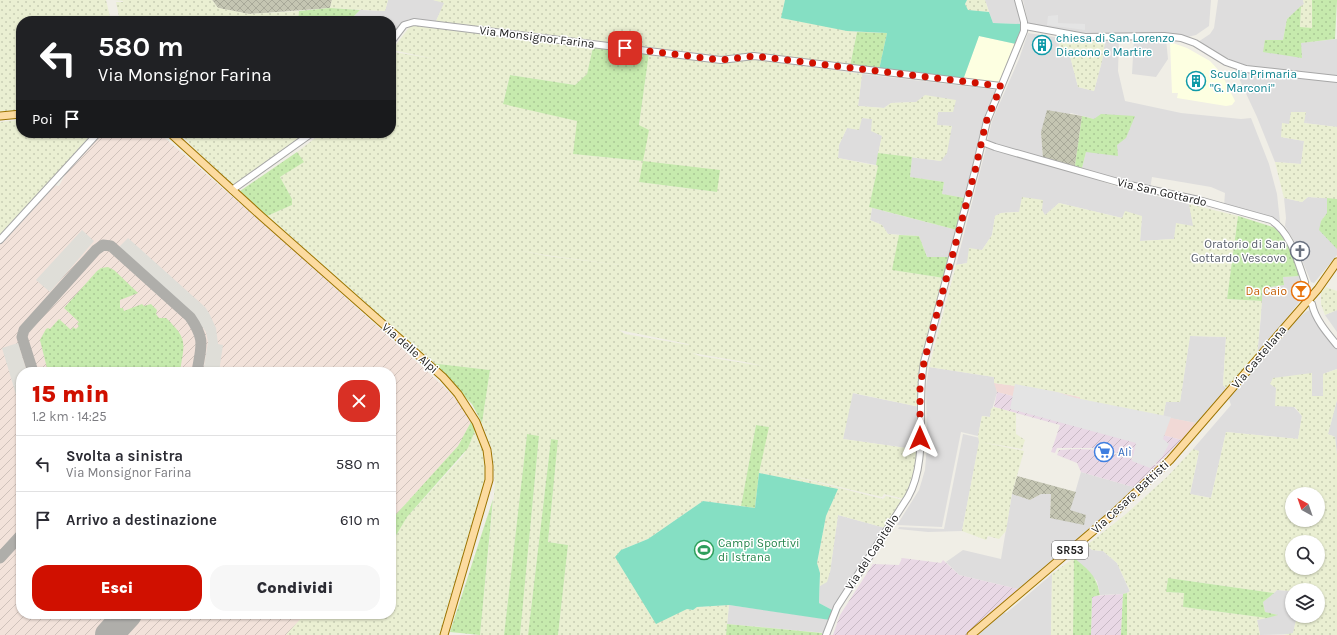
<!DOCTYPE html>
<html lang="it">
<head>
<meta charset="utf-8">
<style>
  :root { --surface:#fff; --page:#f7f7f7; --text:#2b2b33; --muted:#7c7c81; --line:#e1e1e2; --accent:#d01000 }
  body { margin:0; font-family:Karla,sans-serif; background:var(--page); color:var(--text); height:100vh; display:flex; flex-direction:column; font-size:15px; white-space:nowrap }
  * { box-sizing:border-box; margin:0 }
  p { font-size:13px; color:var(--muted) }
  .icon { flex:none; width:22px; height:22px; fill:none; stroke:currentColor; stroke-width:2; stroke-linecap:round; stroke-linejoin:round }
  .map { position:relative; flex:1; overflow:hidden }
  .details { position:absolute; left:16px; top:367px; width:380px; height:252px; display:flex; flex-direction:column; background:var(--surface); border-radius:16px; box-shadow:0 1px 3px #0004 }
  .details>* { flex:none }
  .guide { position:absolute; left:16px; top:16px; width:380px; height:122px; border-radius:16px; box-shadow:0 1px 3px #0004; background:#202124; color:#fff; overflow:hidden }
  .needle { width:26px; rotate:320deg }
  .controls { position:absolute; left:1285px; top:487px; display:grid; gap:8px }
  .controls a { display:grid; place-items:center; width:40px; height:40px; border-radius:50%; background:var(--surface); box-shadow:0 1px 3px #0004; font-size:20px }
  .pin { position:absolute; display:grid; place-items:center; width:34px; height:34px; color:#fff; margin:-17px; border-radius:8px; box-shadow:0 2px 6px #0006 }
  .me { position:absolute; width:44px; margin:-22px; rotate:0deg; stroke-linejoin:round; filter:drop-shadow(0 0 3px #0008) }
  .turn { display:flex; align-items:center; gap:14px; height:84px; padding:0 16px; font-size:18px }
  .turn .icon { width:52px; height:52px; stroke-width:2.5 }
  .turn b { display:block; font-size:28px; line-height:34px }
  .then { display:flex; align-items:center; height:38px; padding:0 16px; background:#0003; gap:8px; font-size:15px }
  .round { display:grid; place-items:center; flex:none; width:42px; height:42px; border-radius:16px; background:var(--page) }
  .overview { display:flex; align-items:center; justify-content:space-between; height:68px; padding:0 16px }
  h1 { font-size:24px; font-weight:800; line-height:30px; color:var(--accent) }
  .cta { display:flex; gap:8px; margin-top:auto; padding:8px 16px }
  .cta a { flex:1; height:46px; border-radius:16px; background:var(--accent); color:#fff; font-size:16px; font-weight:800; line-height:46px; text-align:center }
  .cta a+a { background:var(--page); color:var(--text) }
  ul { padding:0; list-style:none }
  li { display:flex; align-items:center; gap:12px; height:56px; padding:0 16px; border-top:1px solid var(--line) }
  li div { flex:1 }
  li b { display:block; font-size:15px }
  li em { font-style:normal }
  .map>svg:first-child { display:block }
  .residential { fill:#dedddd }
  .commercial { fill:#f1d9d6 }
  .industrial { fill:url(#industrial-furrows) }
  .education { fill:#fdffe1 }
  .military { fill:url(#military-furrows) }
  .airport { fill:#dfded8 }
  .construction { fill:url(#construction-cross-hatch) }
  .farmland { fill:url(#farmland-dots); fill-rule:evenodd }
  .grass { fill:url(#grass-dots) }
  .pitch { fill:#85dfc3 }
  .parking { fill:#e4e4e4 }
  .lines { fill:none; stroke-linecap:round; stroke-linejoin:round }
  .taxiway { stroke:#afaeaa; stroke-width:11 }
  .runway { stroke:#afaeaa; stroke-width:28 }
  .minor-casing { stroke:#a7a7a7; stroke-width:8 }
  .major-casing { stroke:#9c7400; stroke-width:9 }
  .minor { stroke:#fff; stroke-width:6 }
  .major { stroke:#fcdba0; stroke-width:7 }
  .route { stroke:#d01000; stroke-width:7; stroke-dasharray:0 12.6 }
  .labels { text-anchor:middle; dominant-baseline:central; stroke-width:3; stroke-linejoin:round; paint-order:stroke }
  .shield { fill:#fff; stroke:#636363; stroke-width:1 }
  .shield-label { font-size:11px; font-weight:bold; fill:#202020 }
  .street-label { font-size:12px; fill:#202020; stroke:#fff }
  .culture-label { font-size:12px; fill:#0d838f; stroke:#fff; text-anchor:start }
  .worship-label { font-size:12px; fill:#5b616d; stroke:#fff; text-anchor:end }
  .food-label { font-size:12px; fill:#c56008; stroke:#fff; text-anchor:end }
  .shop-label { font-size:12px; fill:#366cbe; stroke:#fff; text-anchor:start }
  .leisure-label { font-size:12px; fill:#27864d; stroke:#fff; text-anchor:start }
</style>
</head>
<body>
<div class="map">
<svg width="1337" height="635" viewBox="0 0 1337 635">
  <defs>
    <pattern id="industrial-furrows" width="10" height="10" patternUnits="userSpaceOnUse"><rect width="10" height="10" fill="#e9d8e5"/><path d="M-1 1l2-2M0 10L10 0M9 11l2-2" fill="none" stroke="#c8b9c4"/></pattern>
    <pattern id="military-furrows" width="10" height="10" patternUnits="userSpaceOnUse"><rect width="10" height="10" fill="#f2e2da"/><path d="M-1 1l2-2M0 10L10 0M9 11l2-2" fill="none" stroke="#cfc2bb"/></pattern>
    <pattern id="construction-cross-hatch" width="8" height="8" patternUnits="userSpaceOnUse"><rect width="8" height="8" fill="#c4c5b2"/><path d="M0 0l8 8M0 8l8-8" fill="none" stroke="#a8a999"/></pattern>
    <pattern id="farmland-dots" width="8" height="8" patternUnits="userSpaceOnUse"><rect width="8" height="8" fill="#eaefd2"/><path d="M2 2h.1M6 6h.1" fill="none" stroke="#c8cdb4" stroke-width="1.8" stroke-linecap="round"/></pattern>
    <pattern id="grass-dots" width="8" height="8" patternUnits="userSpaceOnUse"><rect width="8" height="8" fill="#c6eaad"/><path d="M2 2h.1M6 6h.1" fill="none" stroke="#aac895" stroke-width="1.8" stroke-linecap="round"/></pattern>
  </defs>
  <rect width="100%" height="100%" fill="#f0eee6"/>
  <path class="residential" d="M388,0H433L445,2L436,21L409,19L404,23L391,40V21H349L360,10L385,11Z
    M985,0H1015L1021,24L993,23Z
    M1023,0H1211L1209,26L1196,35L1187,37L1172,33L1096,35L1029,27Z
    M1218,0H1303L1304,4L1287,19L1283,40L1302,58L1300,43L1337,39V77L1240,65L1198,42L1210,34L1214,28Z
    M1028,33L1061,38L1058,52L1070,56L1078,87L1094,91L1102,61L1105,41H1119L1118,71L1125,101L1181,113L1241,119L1251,118L1269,164L1277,194L1280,222L1224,206L1225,193L1211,187L1152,177L1150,189L1082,168L1094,119L1071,113L1041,132L1043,158L987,142L992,121L1019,59Z
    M1166,39L1168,59L1156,77L1132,74L1134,40Z
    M1235,70L1269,76L1337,82V127L1304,123L1289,124L1281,137L1304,141L1301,164L1275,162L1257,117Z
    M862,74L998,90L984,119L965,198L942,194L944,182L910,177L912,157L941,161L952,126L936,125L938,112H953L916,102L891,103L884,108L858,106Z
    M862,118L873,119L882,136L876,165L838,158L839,145L847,128Z
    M986,148L1081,174L1112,185L1189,204L1194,226L1174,239L1140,241L1142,216L1122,218L1059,203L1045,216L1042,210L1001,213L995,216L992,235L982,250L967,263L956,265Z
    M1308,197L1327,198V213L1321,221L1337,248V255L1314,283L1311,282L1294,241L1285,226L1286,218L1284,198L1302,202Z
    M872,208L957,230L950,257H927L919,236L888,234L882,225L870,220Z
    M1300,276L1305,289L1304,296L1257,356L1261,316L1262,288L1284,285L1283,277Z
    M1311,310L1337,344V369L1323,374V396H1312V373L1276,388L1302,416L1298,439L1226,432L1211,498L1190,494L1199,452L1193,449L1231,405L1228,396L1290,325L1307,311Z
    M1337,310V332L1325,315Z
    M1190,336L1226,337L1223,385L1228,390L1196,423L1163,417L1166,402H1180Z
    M929,367L994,377L997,392L990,417L982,416L978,436L961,432L942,527L897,525L919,490L925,470L927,445L926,387Z
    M852,393L920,407V450L843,439Z
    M1337,400V455L1335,437L1328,434Z
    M963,434L980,438L962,531L928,532L898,529L899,527L944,529Z
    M1081,472L1140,489L1022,590L959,575L946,562L963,550L1001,559L1012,494L1030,500L1041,494H1051L1050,518L1061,519L1070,510Z
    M838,515L889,529L834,611L819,603L820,586L830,572Z
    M1087,545L1092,550L1103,551L1117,563L1130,592L1123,594L1100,595L1097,581L1074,558Z
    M1052,574L1051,635H978L1004,612L1006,613L1016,605Z
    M1277,590L1292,591V616H1297L1293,634L1260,635L1257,620L1277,615L1265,612L1263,602Z
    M729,605L814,617L830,620L826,633L727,624Z"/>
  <path class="commercial" d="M994,383L1051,391L1080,397V400L1196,423L1182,440L997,392Z"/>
  <path class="industrial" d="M997,392L1078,413L1182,440L1158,464L1097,448H1057L1055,453L1051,452L1060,425L994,407Z
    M1078,449L1099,450L1160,466L1140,489L1081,472L1077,463L1057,455L1059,450Z
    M902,558L941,563L943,560L959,575L1022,590L970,635H833L840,615L873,564L899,565Z
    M1123,594L1121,635H1091L1092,596Z"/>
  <path class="education" d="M979,36L1016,44L1000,84L963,80Z
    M1170,42L1187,48L1210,61L1221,73L1235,101L1232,105L1226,106L1177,98L1178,93H1172Z"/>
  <path class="military" d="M101,133H159L280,238L442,385L466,409L472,420L458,446L391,520V372H21V614H305L286,635H0V244L54,185L59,186L67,171Z"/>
  <path class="airport" d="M82,230L94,241L50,292L36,280Z
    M128,238L205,307L209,313L216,328L218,344L223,345L219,372H203L208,342L206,332L193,314L119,247Z
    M18,343L27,372H21V411L2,348Z"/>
  <path class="construction" d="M212,0H332L330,8L249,14L218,8Z
    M1047,110L1082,116L1075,166L1043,158L1041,132Z
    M1017,476L1076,492L1070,510L1086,515L1084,525L1050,518L1051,494H1041L1030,500L1012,494Z"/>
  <path class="farmland" d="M0,0H106L111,21H21V113L0,114Z
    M114,0H212L218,8L249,14L299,11L298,21H120L116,2H123V1Z
    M332,0H388L385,11L330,8Z
    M433,0H785L782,18L857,32L850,66L755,53L723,56L436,21L444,3Z
    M967,0H985L989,12L968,10L965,4Z
    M1303,0H1312V28H1300L1301,6L1304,4Z
    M411,25L593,47L587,74L575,85L510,75L503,103L578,121L573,154L643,161L639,125L649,53L722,62L755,59L862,74L858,106L884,108L891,103L916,102L925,95L956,100L953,112H938L937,125L952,126L947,153L941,161L878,153L882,136L871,131L872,119L862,118L859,130L847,128L839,145L838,158L878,166L869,207L872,208L870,220L882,225L888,234L899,235L893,270L944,278L923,361L918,387L920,407L853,393L843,439L920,450L919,468L905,499L884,494L882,497L764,469L883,499L886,496L907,501L889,529L838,515L830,572L827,582L820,586V573L817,564L826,516L837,489L759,473L768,427L756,425L741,506L703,501L648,539L621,550L687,609L693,610L697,607L729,605L726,635H558L568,545L548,542L558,440L551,439L528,635H520L539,437L527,434L504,635H480L495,484L492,449L482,423L490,370L430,363L267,216L292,205V199L280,177L303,162L297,152L322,133H391V57L394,52L435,59L392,50ZM719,170L716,192L640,182ZM517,250L545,255L620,265L547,256ZM619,330L688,344L689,345L625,334ZM692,353L745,362L768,367L700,356Z
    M1061,38L1105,41L1102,61L1094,91L1078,87L1070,56L1057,53Z
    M1291,112H1306L1304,123L1337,127V199L1308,197L1302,202L1284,198L1275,162L1301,164L1304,141L1281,137L1282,123L1289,124Z
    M21,120V133H93L0,236V122Z
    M180,133H307L234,184L235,187L200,155Z
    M1022,197L1043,200L1042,210L1045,215L1059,203L1122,218L1125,211L1142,216L1140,241L1174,239L1176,223L1193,226L1189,204L1238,216L1227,299L1262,301L1257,356L1228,390L1223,385L1226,337L1190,336L1180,402H1166L1163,417L1080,400V397L1051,391L994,383V377L929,367L956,265L967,263L969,248L982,250L992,235L995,216L1001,213L1019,212Z
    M1326,287L1337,291V310L1325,315L1321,304V293Z
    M1337,369V400L1328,434L1335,437L1337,455V635H1283L1293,633L1297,616H1318V590H1292V591L1277,590L1274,593L1168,578L1166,592L1185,593L1183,607L1267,618L1257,620L1260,635H1127V593L1130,591L1117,563L1103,551L1092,550L1087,545L1126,514L1168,476L1193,449L1199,451L1190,494L1211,498L1226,432L1298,439L1302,416L1295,407L1275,406L1276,388L1270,384L1273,378L1312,373V396H1323V374ZM1292,494H1318V520H1292ZM1292,542H1318V568H1292Z
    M994,407L1016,413V434L1025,440L1022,449L981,442L1024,451L1012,493L1006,531L999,539L988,536L986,540L962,531L979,442L978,436L982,416L990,417L991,409Z
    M476,428L485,451L487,483L441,635H286L305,614H391V544L407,517L463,456Z
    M1074,558L1073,635H1051L1052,574Z"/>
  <path class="grass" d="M1312,0H1337L1335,39L1301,43L1302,58L1263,52L1265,40H1283L1287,19L1301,6L1300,27L1312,28Z
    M330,8L360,10L349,21H298L299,11Z
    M857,32L887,33L879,70L850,66Z
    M593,47L649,53L639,125L649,130L643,161L720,170L717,192L639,182L643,161L573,154L577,121L503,104L510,75L575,85L587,74Z
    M1101,114L1135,116L1126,138L1117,145L1118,156L1086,152L1082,168L1075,166L1082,116L1094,119Z
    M297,152L304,162L280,177L292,199V205L267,216L240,191Z
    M878,153L912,157L910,177L944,182L942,194L965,198L957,230L869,207L878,166L876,165Z
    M1327,198L1337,199V249L1319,230L1321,221L1327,213Z
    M1238,216L1279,229L1288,244L1300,276L1283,277L1284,285L1262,288V301L1227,299Z
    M899,235L919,236L927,257H950L944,278L892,270Z
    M108,267L114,270L138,293L120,300V308H123L124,311L142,304L144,306L151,304L157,310L156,314L159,318H166C189,340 184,343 180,372H48L40,340L46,329L48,328L50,329L59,319L71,330L73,327L76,329L79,326L77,324L79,322L64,308L97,271L101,268Z
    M430,363L490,370L482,423L472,404Z
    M472,420L476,428L468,448L407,517L391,544V520L458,446Z
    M756,425L769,427L759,473L755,508L741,506Z
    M527,434L539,436L520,635H504Z
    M551,439L558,440L548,542L568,545L558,635H528Z
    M493,499L480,635L450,632Z
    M1074,558C1090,571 1096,575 1100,595L1092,597L1091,635H1073Z
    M1168,578L1274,593L1263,602L1265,612L1278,615L1267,618L1183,607L1184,593L1166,592Z
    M1127,593V635H1121L1123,594Z
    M727,624L822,633V635H726Z"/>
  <path class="pitch" d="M785,0H967L965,4L968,10L989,12L993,23L1021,24V29L1016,44L979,36L963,80L879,70L887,33L847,31L781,18Z
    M759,473L838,489L826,516L817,563L820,573L819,603L834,611L830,620L729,605L697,607L693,610L687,609L656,624L615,557L621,550L648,539L703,501L755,508Z"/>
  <path class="parking" d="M1058,15V23L1085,24V30L1047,25L1048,16Z
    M1015,384L1057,392L1076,398L1171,417L1163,439L1169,444L1162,457L1150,468L1132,461L1136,443L1010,409Z"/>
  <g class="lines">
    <path class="taxiway" d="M33,372L22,337L24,330L96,250L103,245L111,246L190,317C206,340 201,346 197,372
      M0,558L21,535"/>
    <path class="runway" d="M109,635L128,614"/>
    <g class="minor-casing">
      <path id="minor" d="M1025,26L1085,37L1164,36L1181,38L1195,43L1226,62L1246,69L1337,79
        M391,42L404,25L414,22L721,60L754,56L1001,86
        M982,142L995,147L1125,184L1199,200L1271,220C1291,233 1297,260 1305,282
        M232,190L312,133
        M0,240L98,133
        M1307,301L1312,304C1315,319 1327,333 1337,345
        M826,635L837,607L908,497C929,460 916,405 924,362L975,171L987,121L1024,31V22L1018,0"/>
    </g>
    <g class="major-casing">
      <path id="major" d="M0,116L21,114
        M170,133L261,216L443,377L458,394L476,422L487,450L489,466V480L444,635
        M971,635L1113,514L1170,460L1318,289L1337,262"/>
    </g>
    <use href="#minor" class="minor"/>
    <use href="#major" class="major"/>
  </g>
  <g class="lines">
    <path class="route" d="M625,48L721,60L754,56L1001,86L986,122L975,171L924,362L920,389V438"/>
  </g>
  <defs>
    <g id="building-ring" transform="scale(1)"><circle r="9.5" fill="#fff" stroke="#0f9aa8" stroke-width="1.5"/><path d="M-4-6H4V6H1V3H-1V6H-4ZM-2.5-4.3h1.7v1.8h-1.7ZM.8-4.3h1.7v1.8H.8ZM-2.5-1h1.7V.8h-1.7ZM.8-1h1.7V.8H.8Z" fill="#0f9aa8"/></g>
    <g id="church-ring" transform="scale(1)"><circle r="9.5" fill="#fff" stroke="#6b7280" stroke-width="1.5"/><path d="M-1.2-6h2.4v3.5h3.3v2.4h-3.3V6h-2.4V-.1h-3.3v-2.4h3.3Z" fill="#6b7280"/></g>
    <g id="bar-ring" transform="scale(1)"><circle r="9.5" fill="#fff" stroke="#e8710a" stroke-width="1.5"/><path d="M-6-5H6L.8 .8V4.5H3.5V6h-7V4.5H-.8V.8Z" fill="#e8710a"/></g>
    <g id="supermarket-ring" transform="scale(1)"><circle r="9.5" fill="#fff" stroke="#3f7fe0" stroke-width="1.5"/><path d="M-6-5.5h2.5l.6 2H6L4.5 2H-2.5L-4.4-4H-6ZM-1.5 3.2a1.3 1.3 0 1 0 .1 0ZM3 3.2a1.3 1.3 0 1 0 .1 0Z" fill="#3f7fe0"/></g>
    <g id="stadium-ring" transform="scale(1)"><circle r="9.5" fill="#fff" stroke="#2e9e5b" stroke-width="1.5"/><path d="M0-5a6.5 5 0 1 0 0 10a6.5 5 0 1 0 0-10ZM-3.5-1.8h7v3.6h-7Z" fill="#2e9e5b"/></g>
  </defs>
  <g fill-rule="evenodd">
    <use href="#building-ring" x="1042" y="45"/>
    <use href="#building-ring" x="1196" y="81"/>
    <use href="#church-ring" x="1300" y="251"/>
    <use href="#bar-ring" x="1301" y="291"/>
    <use href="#supermarket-ring" x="1104" y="452"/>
    <use href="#stadium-ring" x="704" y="550"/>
  </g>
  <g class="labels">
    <rect class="shield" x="1052" y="541" width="36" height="18" rx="3"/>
    <g class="shield-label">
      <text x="1070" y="550">SR53</text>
    </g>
    <g class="street-label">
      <text transform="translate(537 37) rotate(7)">Via Monsignor Farina</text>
      <text transform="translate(1162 192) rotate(13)">Via San Gottardo</text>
      <text transform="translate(410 348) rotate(41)">Via delle Alpi</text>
      <text transform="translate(1259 357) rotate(-50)">Via Castellana</text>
      <text transform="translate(1130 497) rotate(-43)">Via Cesare Battisti</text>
      <text transform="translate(872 552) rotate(-57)">Via del Capitello</text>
    </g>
    <g class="culture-label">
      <text x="1056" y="38">chiesa di San Lorenzo<tspan x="1056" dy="14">Diacono e Martire</tspan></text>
      <text x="1210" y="74">Scuola Primaria<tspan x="1210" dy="14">"G. Marconi"</tspan></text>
    </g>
    <g class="worship-label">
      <text x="1286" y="244">Oratorio di San<tspan x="1286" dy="14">Gottardo Vescovo</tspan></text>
    </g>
    <g class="food-label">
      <text x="1287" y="291">Da Caio</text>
    </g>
    <g class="shop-label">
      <text x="1118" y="452">Alì</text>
    </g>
    <g class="leisure-label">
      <text x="718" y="543">Campi Sportivi<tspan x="718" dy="14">di Istrana</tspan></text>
    </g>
  </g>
</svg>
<div class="controls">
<a><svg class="needle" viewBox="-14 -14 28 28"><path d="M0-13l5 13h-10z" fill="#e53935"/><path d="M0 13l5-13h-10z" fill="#7c7c81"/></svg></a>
<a><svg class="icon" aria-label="search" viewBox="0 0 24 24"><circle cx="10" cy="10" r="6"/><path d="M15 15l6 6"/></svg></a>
<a><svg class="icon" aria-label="layers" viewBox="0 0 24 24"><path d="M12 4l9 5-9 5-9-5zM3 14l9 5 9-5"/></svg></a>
</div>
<div class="pin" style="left:625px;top:48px;background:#d93025"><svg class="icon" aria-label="arrive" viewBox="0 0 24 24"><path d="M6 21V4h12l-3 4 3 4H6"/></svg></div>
<svg class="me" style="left:920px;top:438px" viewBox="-20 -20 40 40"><path d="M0-17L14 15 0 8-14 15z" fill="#d01000" stroke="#fff" stroke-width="4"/></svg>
<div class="guide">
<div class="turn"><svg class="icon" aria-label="left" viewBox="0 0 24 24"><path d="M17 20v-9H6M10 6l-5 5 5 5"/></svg><div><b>580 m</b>Via Monsignor Farina</div></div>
<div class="then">Poi<svg class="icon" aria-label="arrive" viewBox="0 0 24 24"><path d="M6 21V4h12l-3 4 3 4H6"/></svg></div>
</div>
<section class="details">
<div class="overview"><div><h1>15 min</h1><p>1.2 km · 14:25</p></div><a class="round" style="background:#d93025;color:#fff"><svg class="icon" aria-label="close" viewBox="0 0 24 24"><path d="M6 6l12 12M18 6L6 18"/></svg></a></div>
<ul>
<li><svg class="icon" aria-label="left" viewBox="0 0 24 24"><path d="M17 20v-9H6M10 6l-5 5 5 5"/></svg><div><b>Svolta a sinistra</b><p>Via Monsignor Farina</p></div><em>580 m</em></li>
<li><svg class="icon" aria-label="arrive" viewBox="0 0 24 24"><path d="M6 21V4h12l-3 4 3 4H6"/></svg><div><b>Arrivo a destinazione</b></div><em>610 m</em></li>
</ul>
<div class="cta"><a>Esci</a><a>Condividi</a></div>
</section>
</div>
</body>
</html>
